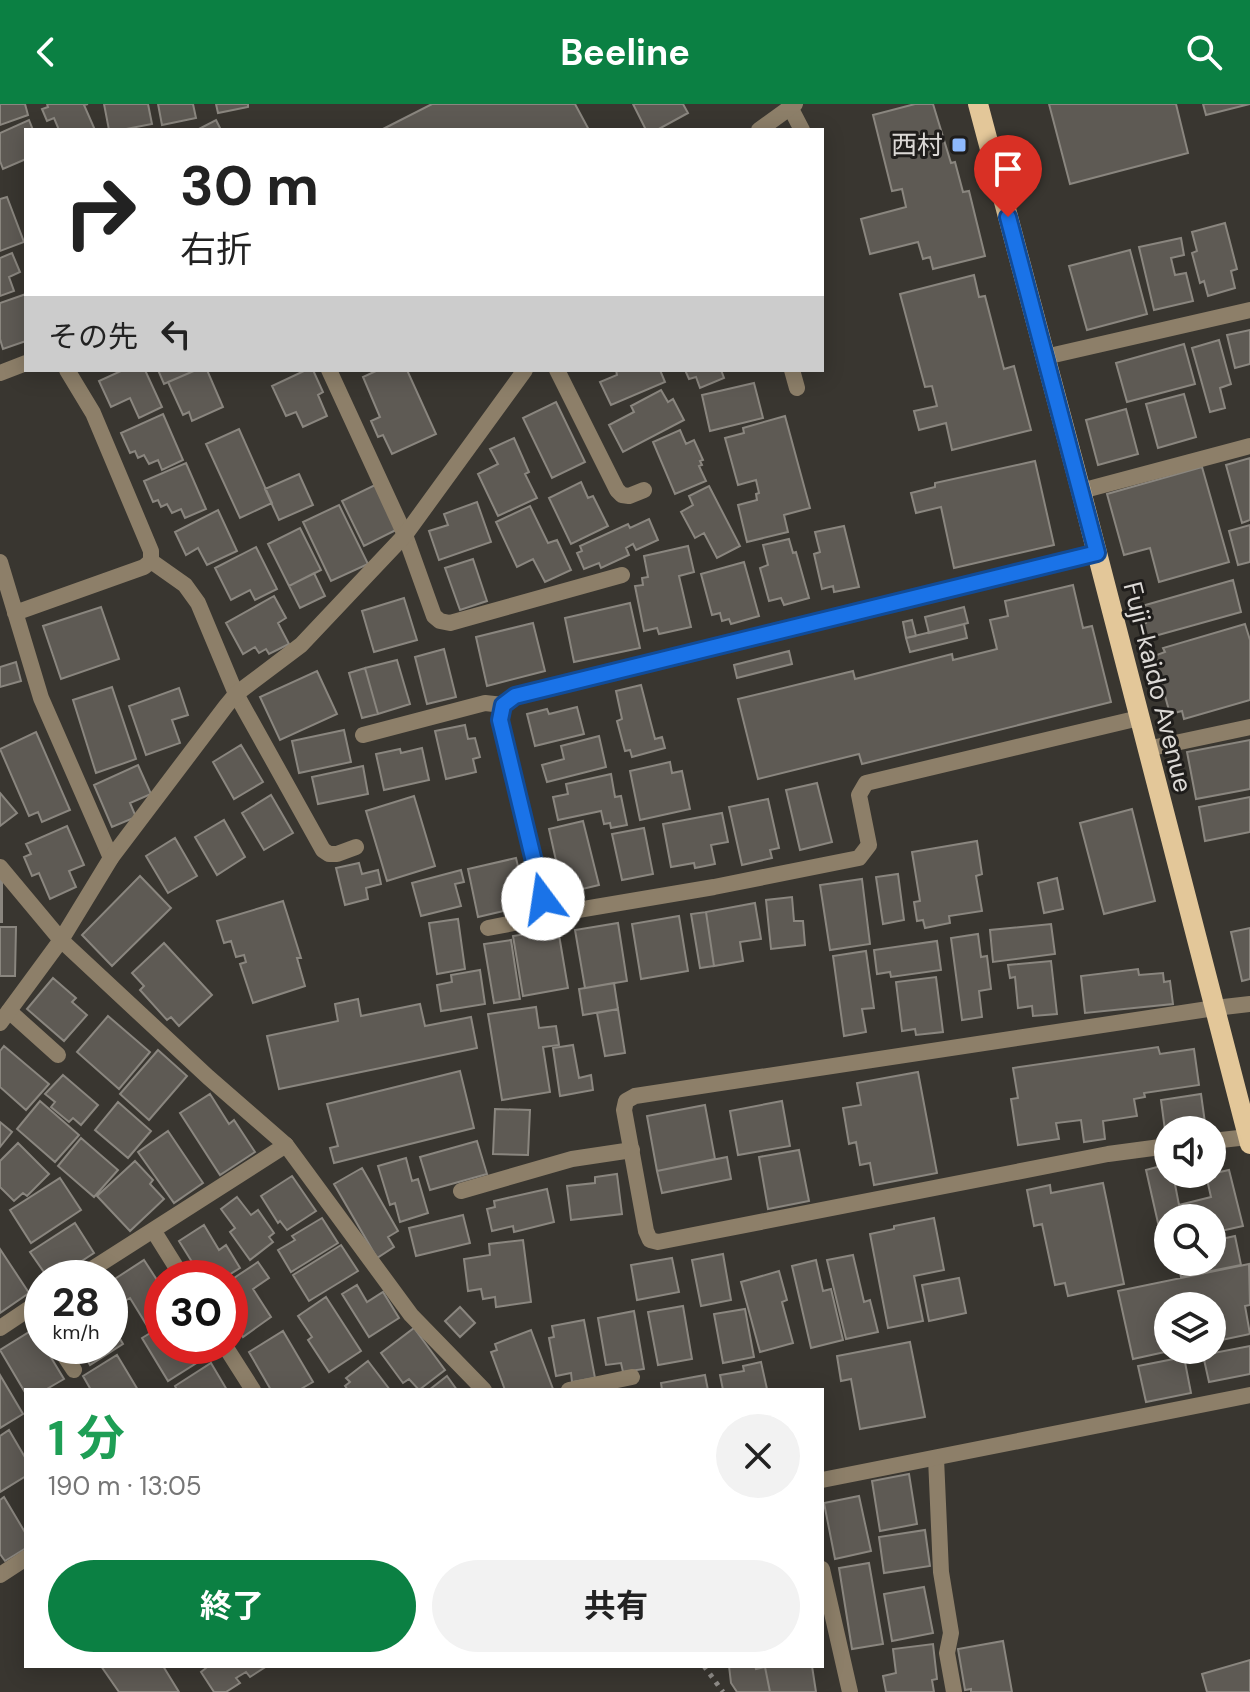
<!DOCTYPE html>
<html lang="ja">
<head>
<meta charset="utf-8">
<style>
  :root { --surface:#fff; --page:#f2f2f2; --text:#222; --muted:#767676; --accent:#0b8043 }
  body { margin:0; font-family:"DM Sans","Noto Sans JP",sans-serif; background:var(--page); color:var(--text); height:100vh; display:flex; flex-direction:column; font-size:30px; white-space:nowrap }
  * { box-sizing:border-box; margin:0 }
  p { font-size:26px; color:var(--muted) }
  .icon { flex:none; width:44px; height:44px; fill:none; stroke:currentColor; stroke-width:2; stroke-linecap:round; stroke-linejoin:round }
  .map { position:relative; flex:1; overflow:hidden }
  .panel { position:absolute; left:24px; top:1284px; width:800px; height:280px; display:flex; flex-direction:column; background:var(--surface); border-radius:0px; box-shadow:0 4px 20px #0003 }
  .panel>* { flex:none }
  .guide { position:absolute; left:24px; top:24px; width:800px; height:244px; border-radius:0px; box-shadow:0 4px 20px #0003; background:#fff; color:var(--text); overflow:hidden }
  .buttons { position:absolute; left:1154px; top:1012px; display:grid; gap:16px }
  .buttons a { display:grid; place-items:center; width:72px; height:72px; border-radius:50%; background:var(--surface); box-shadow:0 4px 20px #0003; font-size:40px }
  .speed { position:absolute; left:24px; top:1156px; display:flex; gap:16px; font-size:40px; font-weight:700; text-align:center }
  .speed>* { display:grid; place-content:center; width:104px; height:104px; border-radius:50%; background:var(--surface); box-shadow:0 4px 20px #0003; line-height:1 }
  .speed small { font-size:20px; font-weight:400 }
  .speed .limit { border:12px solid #d22; background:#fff; color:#111 }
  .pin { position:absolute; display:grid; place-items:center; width:68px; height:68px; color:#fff; margin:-82px -34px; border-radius:50% 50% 50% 0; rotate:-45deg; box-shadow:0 0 8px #0007 }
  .pin .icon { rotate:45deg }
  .me { position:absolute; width:88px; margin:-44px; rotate:346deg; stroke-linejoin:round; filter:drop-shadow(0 0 6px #0008) }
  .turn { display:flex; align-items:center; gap:28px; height:168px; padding:0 24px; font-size:36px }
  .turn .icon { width:104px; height:104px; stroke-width:2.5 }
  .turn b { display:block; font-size:56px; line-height:68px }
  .then { display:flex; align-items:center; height:76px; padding:0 24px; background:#0003; gap:16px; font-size:30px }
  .round { display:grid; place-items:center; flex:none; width:84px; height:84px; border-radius:42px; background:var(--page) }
  .summary { display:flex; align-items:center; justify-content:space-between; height:136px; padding:0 24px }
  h1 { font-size:48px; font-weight:700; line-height:60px; color:#1e9e55 }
  .button { display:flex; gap:16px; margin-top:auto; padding:16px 24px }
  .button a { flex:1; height:92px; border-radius:48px; background:var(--accent); color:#fff; font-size:32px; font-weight:700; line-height:92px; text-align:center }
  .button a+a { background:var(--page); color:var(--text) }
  header { display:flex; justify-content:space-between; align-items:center; height:104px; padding:0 24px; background:var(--accent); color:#fff; font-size:36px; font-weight:700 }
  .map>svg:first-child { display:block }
  .building { fill:#5e5a54; stroke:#8a867f; stroke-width:2 }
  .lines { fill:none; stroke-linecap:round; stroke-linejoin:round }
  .path { stroke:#8f8c88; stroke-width:5; stroke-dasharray:4 6; stroke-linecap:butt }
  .lane { stroke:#8d7f69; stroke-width:16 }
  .street { stroke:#8d7f69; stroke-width:16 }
  .primary { stroke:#e3c799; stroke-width:20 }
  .route-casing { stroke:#114b97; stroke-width:20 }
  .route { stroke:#1a73e8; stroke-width:14 }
  .poi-dot { fill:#8eb9fd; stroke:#1f1d1b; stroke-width:3 }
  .labels { text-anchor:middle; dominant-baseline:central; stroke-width:6; stroke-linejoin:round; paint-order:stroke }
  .poi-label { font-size:26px; fill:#dcd9d6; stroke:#1f1d1b; text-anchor:end }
  .street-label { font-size:26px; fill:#dcd9d6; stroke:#1f1d1b }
</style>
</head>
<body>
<header><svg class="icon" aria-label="back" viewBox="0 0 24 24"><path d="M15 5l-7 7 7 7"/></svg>Beeline<svg class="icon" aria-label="search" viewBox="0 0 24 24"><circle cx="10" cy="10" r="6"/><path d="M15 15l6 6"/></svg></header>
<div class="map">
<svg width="1250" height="1588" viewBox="0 0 1250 1588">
  <rect width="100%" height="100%" fill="#393630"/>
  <path class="building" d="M0,0H25L28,11L0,21Z
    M47,0H88L84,1L95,26H59L54,14L47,17L42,5L48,3Z
    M104,0H148L152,20L121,26H109Z
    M158,0H193L196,14L162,21Z
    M216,0H248V3L218,9Z
    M432,0H575L589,26H381Z
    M633,0H683L688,9L657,26H646Z
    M915,0H933L951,59L955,58L963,88L969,87L985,152L933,165L930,153L923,155L918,138L870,150L861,115L906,103L902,85L892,87L873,11Z
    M1049,0H1176L1188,49L1070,80Z
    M1203,0H1250L1206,11Z
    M29,16L33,26H26V55L3,65L0,57V29Z
    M216,16L221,26H197Z
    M7,93L24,138L0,147V95Z
    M1225,119L1237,165L1231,167L1235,184L1208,192L1204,177L1200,179L1192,149L1197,147L1192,128Z
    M1181,134L1184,151L1171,154L1175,171L1186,169L1193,197L1154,206L1139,143Z
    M1130,146L1147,210L1087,226L1069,162Z
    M12,149L20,168L9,173L14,187L0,192V154Z
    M974,171L979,193L985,192L1004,265L1014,262L1031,326L952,346L946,319L919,326L914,307L937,302L932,282L925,283L900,190Z
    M26,190V237L3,245L0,235V199Z
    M1250,226V260L1235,264L1227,231Z
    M1219,236L1231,280L1220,284L1225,304L1210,308L1192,244Z
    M1184,240L1195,280L1127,298L1116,259Z
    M123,266H145L162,303L139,314L130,294L111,303L99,277Z
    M158,266H196L164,280Z
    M196,266H207L223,303L192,317L189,308L183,311L168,278Z
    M306,266H313L323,288L318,291L327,312L303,323L296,308L286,312L272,282Z
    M378,266H407L436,330L392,350L383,331L378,333L371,317L380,313L363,273Z
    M616,266H660L665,278L611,301L600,278L617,271Z
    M685,266H721L724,274L700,284L696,273L689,275Z
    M754,279L763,314L710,327L702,291Z
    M661,286L668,298L673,295L684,316L623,348L609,321L634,308L631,302Z
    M1184,290L1196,333L1158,344L1146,300Z
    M556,298L585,358L552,374L523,314Z
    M1126,305L1138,350L1098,361L1086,316Z
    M163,310L183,356L162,366L158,356L149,360L144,351L138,354L135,347L130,349L121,329Z
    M785,312L810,404L784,411L788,428L747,438L738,401L757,396L756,390L759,389L756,376L738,381L725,334L744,329L743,324Z
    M239,325L272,399L240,414L206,340Z
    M680,326L686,340L694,336L703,356L700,357L702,361L699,362L706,377L675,390L653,338Z
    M514,334L529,368L525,370L537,394L498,412L478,370L498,360L490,345Z
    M1250,354V416L1242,419L1226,361Z
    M1035,357L1054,441L954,464L941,403L916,409L911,389L935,383V379Z
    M186,359L206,405L185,414L181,405L172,409L167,400L161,403L158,396L153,398L144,377Z
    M1202,363L1229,458L1159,478L1150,444L1124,451L1107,390Z
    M299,370L313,401L279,416L265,385Z
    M581,378L588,394L593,392L608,422L571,440L549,394Z
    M375,381L396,426L364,442L342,397Z
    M709,382L740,442L717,454L704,429L695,434L681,408L693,401L689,392Z
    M477,398L491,438L439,456L429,427L448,421L444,410Z
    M339,401L368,460L331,477L303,418Z
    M530,402L548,439L557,436L571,466L545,478L533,455L517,463L496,418Z
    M218,406L237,447L207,461L198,444L186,451L175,428Z
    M649,415L658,436L636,446L633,440L626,444L629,451L601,464L599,459L584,465L577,449L582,447L580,442L628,420L630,424Z
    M1250,421V458L1238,461L1229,427Z
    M844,422L859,483L834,488L833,482L822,485L814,450L820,448L815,428Z
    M300,424L321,466L289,482L268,440Z
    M789,435L793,449L796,448L809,494L784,501L781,494L769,497L760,464L768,461L763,441Z
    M688,442L694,468L679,472L691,523L659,530L657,524L644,527L635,482L643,481L642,474L648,473L644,452Z
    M256,443L277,485L255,496L250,486L231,496L215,464Z
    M473,455L487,497L460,506L445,464Z
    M744,458L759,512L731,520L729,515L722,517L720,509L712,511L701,470Z
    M314,469L325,492L300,504L289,482Z
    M1233,476L1241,508L1144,535L1140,520L1146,519L1142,502Z
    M1073,481L1083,524L1092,522L1111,598L862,660L859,650L758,675L738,595L853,567L855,575L952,550L953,556L997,545L990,516L1008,512L1005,497Z
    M274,492L286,514L278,519L289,540L269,550L266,545L259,549L255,543L243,550L226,519Z
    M404,494L417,536L374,548L362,507Z
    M630,499L640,544L574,558L565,514Z
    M101,503L119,555L61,575L43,522Z
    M964,503L968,519L929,529L925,513Z
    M912,516L916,532L906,534L903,518Z
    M533,519L545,567L487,582L476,533Z
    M964,520L967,534L910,548L906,534Z
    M1245,520L1250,536V596L1184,615L1182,607L1170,610L1154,552L1165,548L1163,544Z
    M444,545L456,593L427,600L415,553Z
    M789,547L792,560L737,574L734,561Z
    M397,556L410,600L378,610L365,564Z
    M16,558L21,577L0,583V563Z
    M365,564L378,610L362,614L349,569Z
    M317,567L337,610L280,636L260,593Z
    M641,581L655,635L662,633L665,644L632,653L630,646L625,647L617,617L622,615L616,587Z
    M112,583L136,655L96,669L73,596Z
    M179,584L188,611L172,616L180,639L146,651L129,602Z
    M577,603L584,630L535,642L527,610L547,605L549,610Z
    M465,621L468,635L475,634L480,653L473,655L476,668L446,675L435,627Z
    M344,626L351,658L299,669L292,637Z
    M36,628L70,706L42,718L38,708L29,712L0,645Z
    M599,632L606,663L547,678L542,661L564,655L561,642Z
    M1250,636V685L1196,695L1187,648Z
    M241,641L263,678L234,695L213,658Z
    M422,644L429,676L384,686L376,650L400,645L401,649Z
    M670,658L672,669L682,667L690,705L640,716L630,667Z
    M138,661L151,690L130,699L136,713L112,723L94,681Z
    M363,662L368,690L318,700L312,673Z
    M611,670L615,693L621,692L627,721L611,724L610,719L604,720L601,707L558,716L553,693L568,690L566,680Z
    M817,679L832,738L800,746L786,686Z
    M0,689L17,709L0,722Z
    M271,691L293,729L264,746L242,709Z
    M414,692L435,762L387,777L366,707Z
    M1250,693V728L1205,737L1199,703Z
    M768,695L779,744L770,746L772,754L742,761L729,703Z
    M1132,705L1155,797L1104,810L1080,719Z
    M722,709L728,738L711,741L715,760L695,764L694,759L671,763L663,720Z
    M224,716L245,753L217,771L195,733Z
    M583,717L599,781L574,787L572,777L561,779L549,725Z
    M67,722L84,761L69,767L76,783L50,795L39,769L32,772L24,753L31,750L26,740Z
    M644,724L653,770L622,776L612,730Z
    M175,734L197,772L168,789L146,752Z
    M977,737L982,770L976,772L982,807L949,812L950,819L925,824L923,816L917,817L914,798L920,797L912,748Z
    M516,754L523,783L505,787L508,806L478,813L468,765Z
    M359,759L362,770L378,766L381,780L366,784L368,795L345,801L336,764Z
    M461,766L464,778L455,780L461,802L421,812L412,779Z
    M898,770L904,816L883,820L876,773Z
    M140,772L171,804L112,862L82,831Z
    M1057,774L1063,805L1044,809L1038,779Z
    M862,775L870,840L830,846L820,781Z
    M0,776H2V818H0Z
    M792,793L794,817H803L805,841L771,845L766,796Z
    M283,797L301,854H297L305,882L253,899L240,860L246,858L244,851L236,853L231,837L224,839L217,817Z
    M755,799L761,835L740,838L743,857L714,862L706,808Z
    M706,808L714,862L700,864L691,810Z
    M679,812L688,867L641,875L632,820Z
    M458,815L465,865L437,870L429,819Z
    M618,819L627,877L585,884L575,826Z
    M1051,820L1055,850L993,858L990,826Z
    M0,823H16L15,872H0Z
    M1250,824V875L1242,877L1231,828Z
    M558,825L568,884L523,892L513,832Z
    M978,830L981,853L987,852L991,885L979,887L982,913L962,916L951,834Z
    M511,836L520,895L494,899L484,840Z
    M937,837L941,866L891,873L890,868L877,870L874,846Z
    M164,839L212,891L179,922L171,913L167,916L140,886L144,882L132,869Z
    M866,847L874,904L862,905L866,928L844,932L833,852Z
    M1051,857L1057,910L1033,912L1032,902L1018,904L1015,873L1010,874L1008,861Z
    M1138,865L1139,871L1163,869L1164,878L1170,877L1173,900L1085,909L1081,872Z
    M480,866L485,900L441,907L437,881L452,878L451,871Z
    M936,873L943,928L916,931L915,925L902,927L896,878Z
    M53,874L76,894L72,898L87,911L64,937L27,905Z
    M614,879L618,905L583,911L579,885Z
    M358,895L361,912L420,900L425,922L471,913L477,944L279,985L267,932L338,917L335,900Z
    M536,903L539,924L556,922L559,941L543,943L550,988L502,996L488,910Z
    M618,905L625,949L605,952L597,909Z
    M108,912L150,948L119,985L77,948Z
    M573,941L579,974L591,971L593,986L560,992L553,944Z
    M4,942L49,980L26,1006L0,983V947Z
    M1158,943L1160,950L1194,945L1199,981L1144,989L1145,993L1134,995L1137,1012L1103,1017L1105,1035L1084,1038L1081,1016L1056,1019L1059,1035L1018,1041L1011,995L1018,994L1013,964Z
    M158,946L187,972L149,1016L120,990Z
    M460,967L474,1024L334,1059L330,1044L338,1042L327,1000Z
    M918,968L937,1069L874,1081L870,1059L860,1061L856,1038L849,1040L843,1004L861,1001L857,979Z
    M63,971L98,1001L81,1021L73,1014L69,1018L51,1003L55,998L45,990Z
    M210,990L229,1020L234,1016L255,1048L220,1071L180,1009Z
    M1201,990L1206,1026H1168V1034H1166L1161,996Z
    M40,997L79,1031L55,1058L17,1025Z
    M782,997L790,1042L738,1051L730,1007Z
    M118,998L151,1027L128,1054L95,1026Z
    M705,1001L715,1055L657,1067L647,1012Z
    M495,1005L530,1006L528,1051L493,1050Z
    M0,1018L12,1028L0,1043Z
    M168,1027L203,1079L174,1099L138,1048Z
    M81,1034L118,1066L94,1093L58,1062Z
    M477,1037L487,1070L430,1086L420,1053Z
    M18,1039L49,1070L27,1092L23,1089L14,1097L0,1083V1057Z
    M799,1046L809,1097L768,1105L759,1053Z
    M727,1053L731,1075L662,1089L657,1067Z
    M406,1054L412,1077L418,1075L428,1109L400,1118L395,1099L390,1101L378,1062Z
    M135,1057L153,1076L150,1080L164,1095L130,1127L97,1092Z
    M1168,1060V1070H1173L1179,1101L1211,1093L1206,1071L1229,1066L1243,1122L1212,1129V1114H1168V1140L1163,1141L1146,1066Z
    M362,1064L398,1127L388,1133L394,1143L377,1154L334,1080Z
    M617,1070L622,1110L571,1116L567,1082L595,1079V1073Z
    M292,1072L316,1107L287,1126L280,1117L278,1119L261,1092Z
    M60,1074L81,1106L31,1139L10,1106Z
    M1103,1079L1124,1180L1068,1192L1065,1179L1055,1181L1042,1120L1034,1122L1027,1086L1050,1081L1051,1089Z
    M547,1085L554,1118L514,1128L513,1122L492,1127L487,1105L495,1103L494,1097Z
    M237,1093L251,1111L258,1106L274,1129L269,1133L273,1138L250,1156L230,1128L235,1124L221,1105Z
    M463,1111L470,1139L416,1152L409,1124Z
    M322,1114L338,1139L291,1168L278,1146L295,1136L292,1132Z
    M934,1114L944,1166L914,1172L923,1217L888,1224L870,1130L894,1125V1122Z
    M75,1119L94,1149L56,1174H48L30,1148Z
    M204,1121L219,1146L226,1141L240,1164L224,1174H202L179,1137Z
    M1235,1132L1241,1161L1181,1173L1178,1158H1212V1137Z
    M523,1136L531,1198L496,1203L495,1193L483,1195L481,1185L468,1187L464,1155L490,1151L489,1140Z
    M341,1141L358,1167L309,1197L293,1171Z
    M0,1145L29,1189L0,1209Z
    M723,1150L731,1196L701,1202L692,1156Z
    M853,1151L864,1198L870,1196L878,1228L846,1235L827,1156Z
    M672,1154L679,1188L637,1196L631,1161Z
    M144,1156L159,1179L162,1177V1210L146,1220L130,1194L123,1198L110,1178Z
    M816,1156L823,1187L831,1185L843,1236L811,1244L792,1162Z
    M258,1158L269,1174L253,1185L271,1213L243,1233L237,1224L233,1226L230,1221V1190L240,1183L234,1174Z
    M1249,1160L1250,1201L1245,1202L1250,1230L1212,1238V1202H1168V1246H1174L1133,1255L1118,1187Z
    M779,1167L787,1196L782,1198L793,1239L760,1248L741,1178Z
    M959,1174L966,1209L929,1217L922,1181Z
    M357,1181L367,1198L383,1188L399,1214L369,1233L342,1190Z
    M326,1193L361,1247L329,1268L308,1236L312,1233L298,1212Z
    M683,1202L692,1255L658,1261L648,1208Z
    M460,1203L475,1219L460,1233L445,1217Z
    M745,1205L754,1253L723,1259L714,1210Z
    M634,1207L644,1265L623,1268L621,1259L606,1261L598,1214Z
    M584,1216L595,1274L572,1278L571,1269L556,1272L549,1234L554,1233L552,1222Z
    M110,1218L123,1240L90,1261L79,1242H110Z
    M162,1222V1242H195L203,1255L168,1277L142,1234Z
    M414,1224L445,1266L419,1286L409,1275L403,1279L381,1249Z
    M34,1225L42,1239V1242H44L64,1275L45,1286H26V1290L0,1246Z
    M531,1226L553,1285L505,1286L491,1248L497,1246L495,1240Z
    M283,1227L313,1278L299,1286H271L249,1248Z
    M910,1238L925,1313L860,1325L851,1275L841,1277L837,1252Z
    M1250,1242V1270L1209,1278L1203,1251Z
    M117,1251L138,1286H91L83,1272Z
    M1184,1253L1191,1289L1146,1298L1138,1262Z
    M368,1257L390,1286H348L345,1282L350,1278L346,1274Z
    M761,1258L767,1285L723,1286L720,1271L744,1267L743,1262Z
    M211,1259L227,1286H177L175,1282Z
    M0,1271L23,1310L0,1324Z
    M705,1271L708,1286H662L661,1279Z
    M447,1272L457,1286H429Z
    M9,1326L26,1355V1372L0,1388V1332Z
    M909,1370L917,1420L880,1427L872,1377Z
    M859,1392L871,1447L835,1455L824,1399Z
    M4,1393L26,1430V1444L5,1457L0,1450V1396Z
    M925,1426L930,1462L884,1469L879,1433Z
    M869,1459L883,1540L852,1545L839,1464Z
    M924,1483L933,1529L892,1537L884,1490Z
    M1003,1537L1012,1588H971V1585L965,1586L958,1545Z
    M933,1540L937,1575L932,1576L934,1588H886L883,1572L896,1569L893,1545Z
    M1250,1556V1588H1207L1202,1570Z
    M101,1562H163L179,1588H119Z
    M204,1562H267L250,1573L246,1568L236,1574L240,1579L226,1588H214L201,1568L206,1564Z
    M729,1562H755L756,1565L765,1563L770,1588H737L731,1579Z
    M773,1562H812L816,1588H770L765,1563Z"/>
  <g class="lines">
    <path class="path" d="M704,1562L723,1588"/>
    <path class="lane" d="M790,3L802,26
      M1045,253L1250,206
      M67,266L93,309L151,447V457
      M329,266L405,431L434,512L440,517L450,519L622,471
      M557,266L617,386L622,391L629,392L644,386
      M792,266L797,284
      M0,269L26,259
      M1081,387L1250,342
      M0,458L41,594L111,754
      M15,509L144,463L151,457L185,481L198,499L236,590L323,746L329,750H337L356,743
      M363,631L485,599L503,601
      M488,824L540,814L553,803
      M9,907L58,951
      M286,1041L411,1211L484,1286
      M461,1087L572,1055L632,1046
      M33,1202L42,1217
      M58,1242L74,1266
      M569,1286L632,1273
      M936,1354L941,1468L951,1529L947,1549L954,1588"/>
    <path class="street" d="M759,26L795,0
      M1097,449L515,592L503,601L500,616L543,795L553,803L572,807L714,783L859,754L869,741L859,691L866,679L1139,614
      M1147,645L1250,623
      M0,763L61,836L208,973L286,1041L78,1174
      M0,919L61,836L111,754L226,602L236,590L301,541L405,431L525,266
      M1212,1037L1248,1033
      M1168,1042L1108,1050L658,1138L650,1136L646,1127L624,1006L626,997L635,992L1215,904L1250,900
      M153,1126L183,1174
      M0,1224L42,1196
      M225,1242L253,1286
      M822,1376L1250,1291
      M822,1465L850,1588
      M0,1471L26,1454"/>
    <path class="primary" d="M978,0L1081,387L1250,1040"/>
  </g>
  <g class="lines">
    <g class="route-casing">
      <path id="route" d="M543,795L500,616L503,601L515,592L1097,449L1008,113"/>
    </g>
    <use href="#route" class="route"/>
  </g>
  <rect class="poi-dot" x="951" y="33" width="16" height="16" rx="4"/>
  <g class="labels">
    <g class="poi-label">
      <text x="943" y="41">西村</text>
    </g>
    <g class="street-label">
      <text transform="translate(1158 583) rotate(76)">Fuji-kaido Avenue</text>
    </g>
  </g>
</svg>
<div class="buttons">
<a><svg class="icon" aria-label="sound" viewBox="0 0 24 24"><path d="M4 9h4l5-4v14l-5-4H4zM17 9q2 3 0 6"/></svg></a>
<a><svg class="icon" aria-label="search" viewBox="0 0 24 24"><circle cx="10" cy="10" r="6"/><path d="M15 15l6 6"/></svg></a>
<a><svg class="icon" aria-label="layers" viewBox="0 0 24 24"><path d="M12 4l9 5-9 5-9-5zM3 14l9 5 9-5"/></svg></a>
</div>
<div class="speed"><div>28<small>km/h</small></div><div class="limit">30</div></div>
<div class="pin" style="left:1008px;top:113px;background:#d93025"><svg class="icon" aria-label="arrive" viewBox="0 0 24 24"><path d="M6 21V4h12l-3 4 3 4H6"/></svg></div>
<svg class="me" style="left:543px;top:795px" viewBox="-20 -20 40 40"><circle r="19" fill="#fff"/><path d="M0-13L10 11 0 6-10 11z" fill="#1a73e8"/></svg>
<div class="guide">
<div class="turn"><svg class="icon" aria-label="right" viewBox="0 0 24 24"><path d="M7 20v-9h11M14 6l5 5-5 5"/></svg><div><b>30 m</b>右折</div></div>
<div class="then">その先<svg class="icon" aria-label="left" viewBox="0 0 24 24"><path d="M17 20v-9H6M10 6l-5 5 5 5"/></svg></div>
</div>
<section class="panel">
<div class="summary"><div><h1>1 分</h1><p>190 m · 13:05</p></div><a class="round"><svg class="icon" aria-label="close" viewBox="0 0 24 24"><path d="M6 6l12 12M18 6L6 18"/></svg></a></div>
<div class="button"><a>終了</a><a>共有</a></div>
</section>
</div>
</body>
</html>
